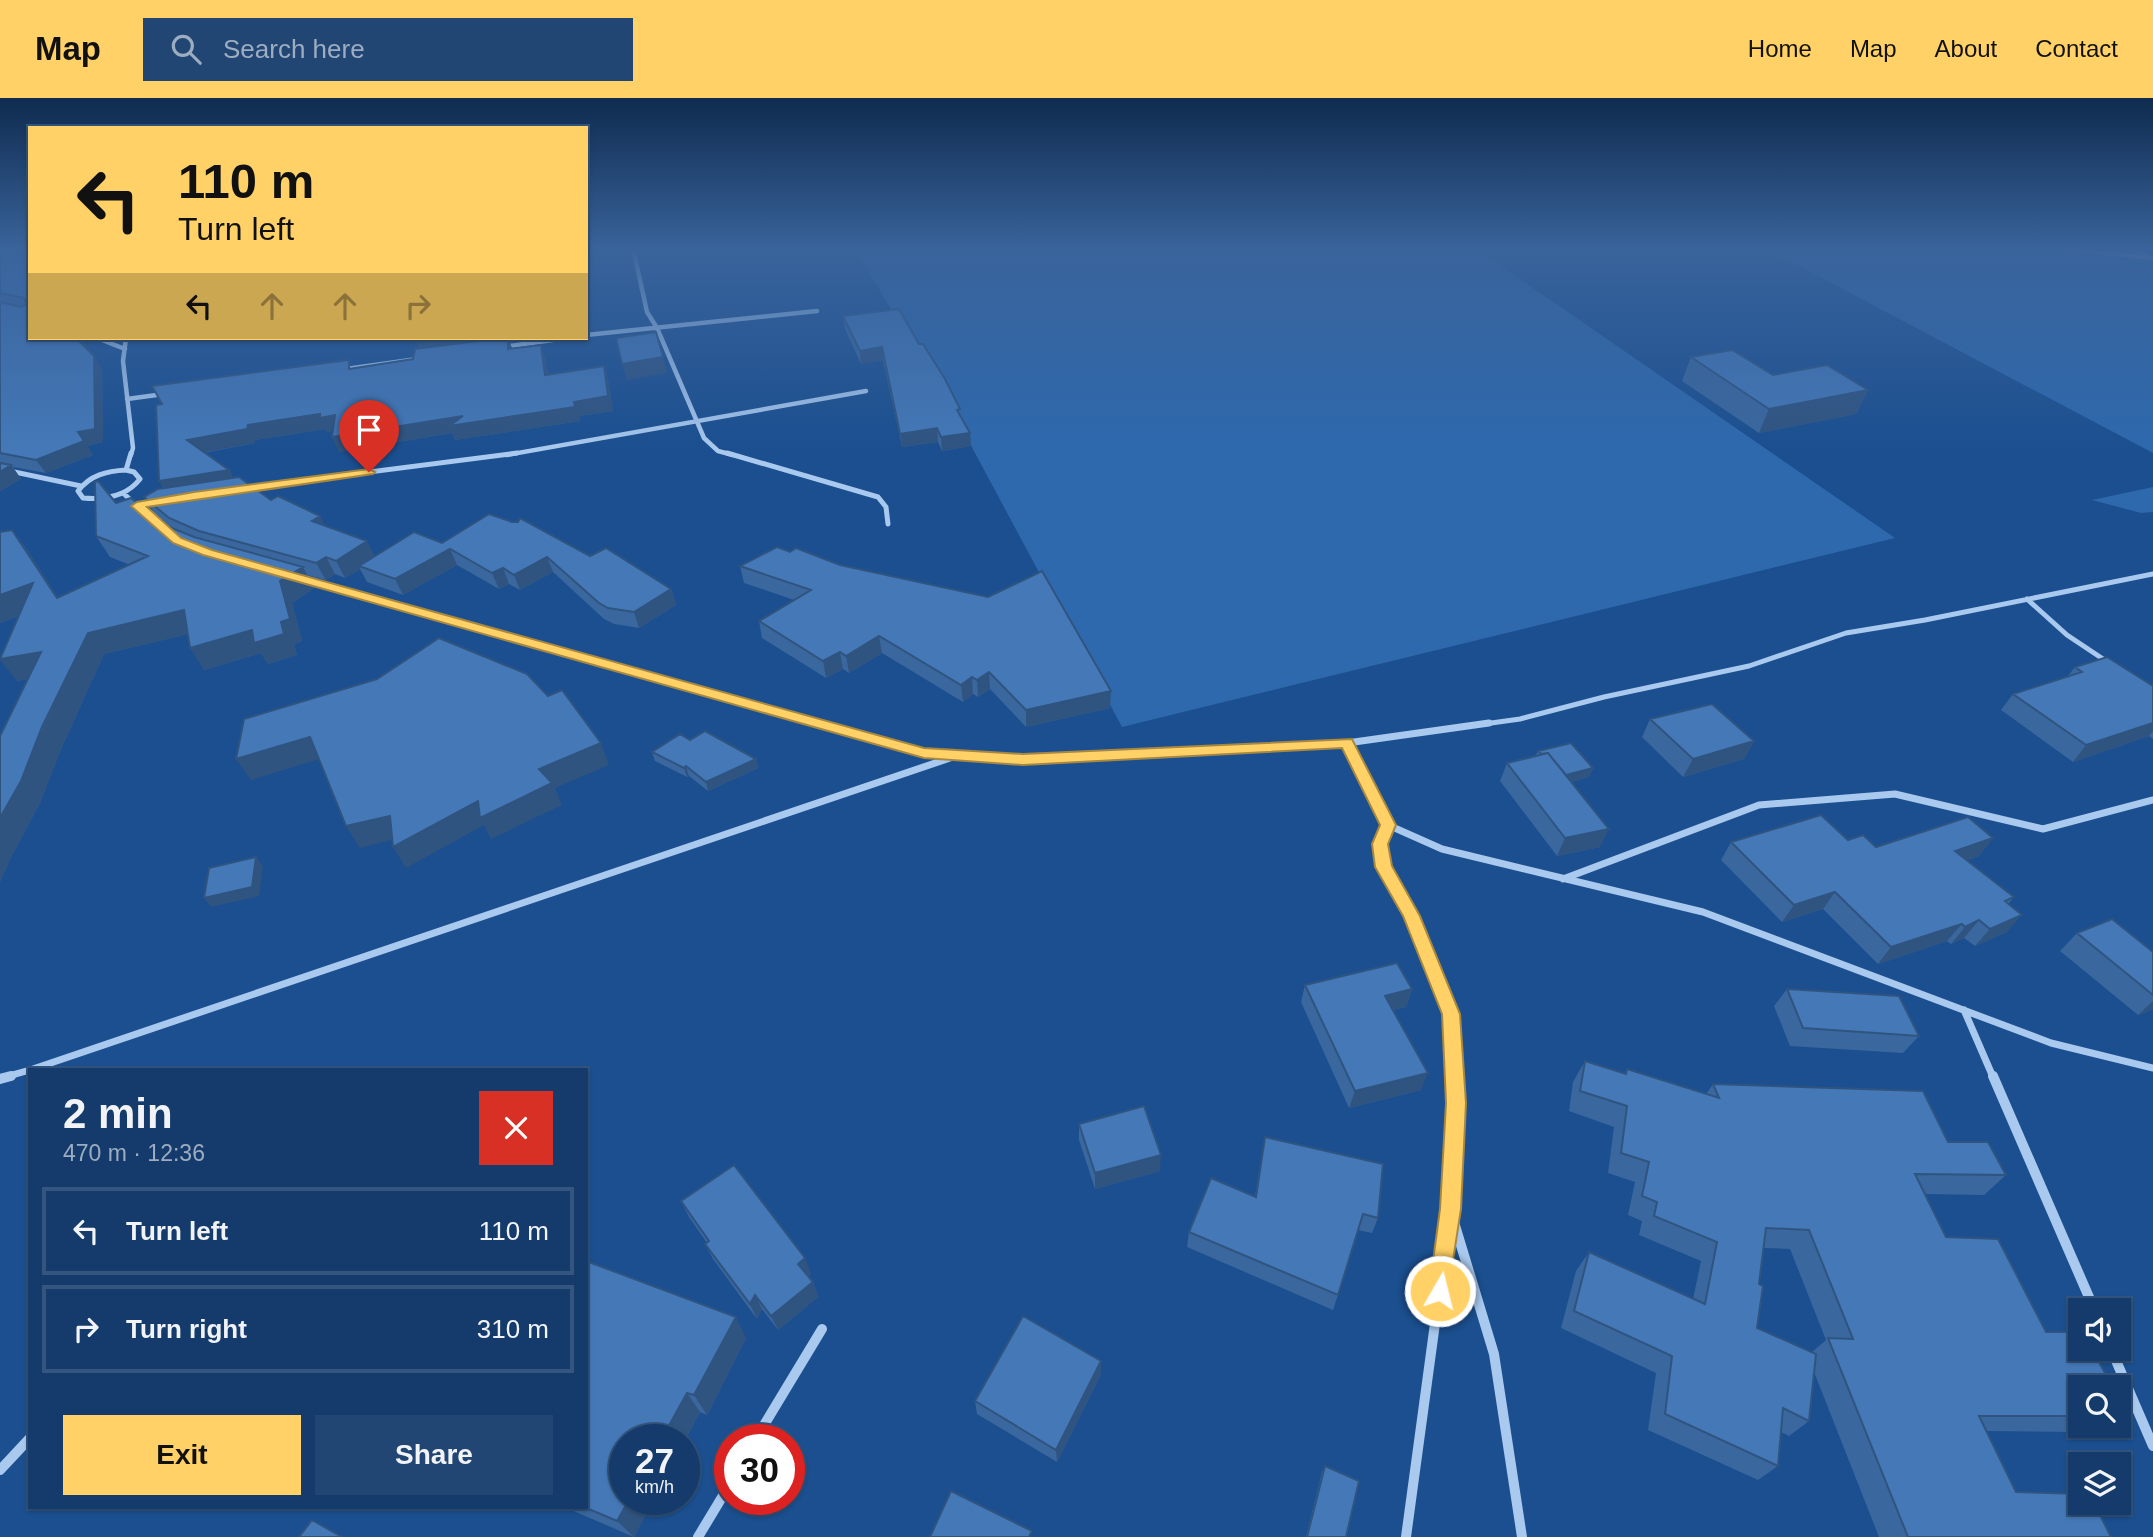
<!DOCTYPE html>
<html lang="en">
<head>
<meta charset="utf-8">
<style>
  :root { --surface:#143b6b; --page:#214673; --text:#f1f3f6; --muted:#9dadc1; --line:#33557e; --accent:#ffd166 }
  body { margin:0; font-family:Helvetica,sans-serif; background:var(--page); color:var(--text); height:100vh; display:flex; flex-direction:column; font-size:26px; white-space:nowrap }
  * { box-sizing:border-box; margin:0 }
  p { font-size:23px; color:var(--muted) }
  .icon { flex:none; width:38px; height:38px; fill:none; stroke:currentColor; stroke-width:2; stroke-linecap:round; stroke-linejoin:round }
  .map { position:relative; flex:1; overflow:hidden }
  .drawer { position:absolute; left:28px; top:970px; width:560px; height:441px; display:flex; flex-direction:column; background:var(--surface); border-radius:0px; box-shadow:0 2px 5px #0004,0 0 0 2px var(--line) }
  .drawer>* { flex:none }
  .top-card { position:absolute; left:28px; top:28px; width:560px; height:214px; border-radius:0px; box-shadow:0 2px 5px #0004,0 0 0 2px var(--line); background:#ffd166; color:#111; overflow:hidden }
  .buttons { position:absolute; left:2068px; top:1200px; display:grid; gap:14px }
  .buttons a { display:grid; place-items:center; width:63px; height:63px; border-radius:0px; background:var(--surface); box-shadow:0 2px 5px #0004,0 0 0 2px var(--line); font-size:35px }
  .speed { position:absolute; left:609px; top:1326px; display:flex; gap:14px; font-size:35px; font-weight:700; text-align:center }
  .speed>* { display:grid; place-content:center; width:91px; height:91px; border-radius:50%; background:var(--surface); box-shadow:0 2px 5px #0004,0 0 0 2px var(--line); line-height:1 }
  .speed small { font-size:18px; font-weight:400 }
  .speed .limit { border:10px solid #d22; background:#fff; color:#111 }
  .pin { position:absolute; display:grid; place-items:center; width:60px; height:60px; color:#fff; margin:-72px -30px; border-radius:50% 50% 50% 0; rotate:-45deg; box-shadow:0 0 7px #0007 }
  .pin .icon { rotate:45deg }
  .me { position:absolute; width:77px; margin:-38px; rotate:8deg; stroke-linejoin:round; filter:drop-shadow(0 0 5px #0008) }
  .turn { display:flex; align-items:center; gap:24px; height:147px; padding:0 35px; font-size:32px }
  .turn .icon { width:91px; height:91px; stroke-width:2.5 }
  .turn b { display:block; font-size:49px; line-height:60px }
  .lanes { display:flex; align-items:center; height:66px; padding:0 35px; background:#0003; justify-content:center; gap:35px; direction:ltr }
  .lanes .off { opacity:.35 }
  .round { display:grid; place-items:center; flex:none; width:74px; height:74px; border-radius:0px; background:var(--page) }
  .overview { display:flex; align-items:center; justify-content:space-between; height:119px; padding:0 35px }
  h1 { font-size:42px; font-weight:800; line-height:52px }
  .button { display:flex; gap:14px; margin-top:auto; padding:14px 35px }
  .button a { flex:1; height:80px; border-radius:0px; background:var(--accent); color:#111; font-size:28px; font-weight:800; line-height:80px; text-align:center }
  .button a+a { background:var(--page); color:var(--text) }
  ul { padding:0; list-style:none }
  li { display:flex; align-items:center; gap:21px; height:88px; margin:0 14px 10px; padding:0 21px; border:4px solid var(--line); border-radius:0px }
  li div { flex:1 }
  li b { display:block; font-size:26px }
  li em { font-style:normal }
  header { display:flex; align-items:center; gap:42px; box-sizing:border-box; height:98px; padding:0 35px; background:var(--accent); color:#111 }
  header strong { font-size:33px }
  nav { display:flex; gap:38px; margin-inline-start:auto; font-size:24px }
  .search { width:490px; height:63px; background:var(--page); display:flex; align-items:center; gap:18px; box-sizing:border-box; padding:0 24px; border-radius:0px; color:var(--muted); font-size:26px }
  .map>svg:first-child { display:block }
  .green { fill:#2e69ad }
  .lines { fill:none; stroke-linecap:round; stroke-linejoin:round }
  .street-far3 { stroke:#a9c9ee; stroke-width:4.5 }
  .street-far2 { stroke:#a9c9ee; stroke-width:5 }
  .street-far1 { stroke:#a9c9ee; stroke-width:7 }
  .street { stroke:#a9c9ee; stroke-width:10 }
  .wall { fill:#3a679d; fill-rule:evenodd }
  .shaded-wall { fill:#305480 }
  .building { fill:#4478b7; stroke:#305480; stroke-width:2 }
  .route { fill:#ffd166; stroke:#a68842; stroke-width:2 }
</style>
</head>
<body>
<header>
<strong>Map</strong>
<div class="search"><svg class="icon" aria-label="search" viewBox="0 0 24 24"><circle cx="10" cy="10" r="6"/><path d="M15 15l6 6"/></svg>Search here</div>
<nav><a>Home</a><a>Map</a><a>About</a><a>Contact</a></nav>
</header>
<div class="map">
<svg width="2153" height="1439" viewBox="0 0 2153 1439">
  <rect width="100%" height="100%" fill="#1b4f8f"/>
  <path class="green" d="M855,150H1475L1895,440L1122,629L968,342Z
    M1765,150H2033L2153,162V355Z
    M2153,389V414L2141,415L2092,402Z"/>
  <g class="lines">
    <path class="street-far3" d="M633,150L647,214L657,230L704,340L718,353L733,357
      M2058,150L2153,160
      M2130,150L2147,158
      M586,237L817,213
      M97,240L125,251
      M126,240L123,263L133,350L131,357
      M502,249L567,240
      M346,271L417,261
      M127,301L164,296
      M507,357L866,293"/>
    <path class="street-far2" d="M727,355L878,399L886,409L888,426
      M0,371L81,388
      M126,372L134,374L140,381C126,399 105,402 83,400L78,393C90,377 107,373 126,372Z
      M126,372L131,355
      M245,390L517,355
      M123,395L134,405
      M137,408L157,404
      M301,479L825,627
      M2027,501L2067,537L2109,565
      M1477,627L1520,621L1604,599L1749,568L1846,535L1925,522L2153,476"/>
    <path class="street-far1" d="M819,625L924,655L1023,662L1347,645L1489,625
      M1347,645L1388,727L1442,751L1703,814L2051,945L2153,970
      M1388,727L1380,746L1384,769L1412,818L1451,916L1455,979
      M1563,781L1759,707L1895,696L2043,731L2153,702
      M1964,912L1993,979
      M33,971L950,660
      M5,979L30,972"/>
    <path class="street" d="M1454,978L1456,1005L1450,1111L1494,1256L1522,1439
      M1993,978L2095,1213
      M0,981L11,978
      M2111,1251L2153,1348
      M755,1342L822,1231
      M0,1372L30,1340
      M698,1439L730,1386
      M1406,1439L1450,1115"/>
  </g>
  <path class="wall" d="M0,150H30V240L102,271L103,344L87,348L93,357L46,375L13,369L21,381L0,393Z
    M843,218L919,246L970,335L971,348L942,353L938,344L902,349L883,262L861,266L845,231Z
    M416,240H513V243H509L512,251L545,260L548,276L604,268L608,282L613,313L579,318L580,323L455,342L452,335L339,354L333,333L327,334L325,331L255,342V345L204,355L229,372L233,380L271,402L326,428L374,458L442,445L590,458L671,491L676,507L639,530L614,526L604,521L553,474L520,492L509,486L499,491L457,467L403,497L367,484L360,471L345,480L335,476L326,482L307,477L314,490L292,505L302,543L294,546L297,557L268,566L261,555L204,572L188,536L104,556L61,651L40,705L10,761L0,784V638L27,581L17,583L19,518L0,525V434L12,432L28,453L58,500L130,467L110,459L96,438L116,405L171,429L155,416L144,399L164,390L156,307L353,270L413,261L420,251Z
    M1691,259L1773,277L1868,292L1856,316L1759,335L1682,283Z
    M777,449L1110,610L1026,629L990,591L978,599L973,596L963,604L882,555L849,575L843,571L826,580L762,540L759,523L794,502L744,485L740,468Z
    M2075,569L2153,588V641L2149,638L2073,664L2001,612L2013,596L2067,579Z
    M1650,621L1754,643L1744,661L1683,679L1642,639Z
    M690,642L756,661L758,670L708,693L689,678L687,679L655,663L652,654Z
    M1538,653L1593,670L1589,679L1571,684L1600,749L1557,758L1500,683L1507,665L1536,657Z
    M1993,740L1979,758L1967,762L2014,799L2008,806L2007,834L1975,848L1964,840L1951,846L1947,843L1878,866L1823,811L1782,824L1721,762L1731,744L1848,742L1876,749Z
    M2077,835L2153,854V911L2138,917L2060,853Z
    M1305,887L1412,891L1406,909L1393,912L1421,992L1349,1010L1301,904Z
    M1787,891L1919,938L1903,955L1790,948L1774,908Z
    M1585,963L1624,976L1627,971L1706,996L1713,986L1948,1044L2006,1077L1984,1097L1925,1096L1946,1139L2046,1234L2081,1290V1328H2089L2078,1334L1987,1333L2016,1394L2111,1439H1879L1814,1274L1809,1323L1789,1338L1781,1334L1778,1368L1758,1382L1648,1332L1656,1275L1561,1230L1576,1173L1589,1154L1693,1201L1701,1163L1639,1137L1642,1123L1628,1117L1635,1084L1608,1075L1614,1029L1569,1013L1573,984ZM1764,1150L1790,1151L1826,1242L1812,1254L1757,1230L1759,1186Z
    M1079,1026L1160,1073L1095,1091L1079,1042Z
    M1265,1039L1378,1120L1372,1135L1358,1132L1338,1197L1333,1212L1187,1149L1189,1134L1255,1098Z
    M681,1103L811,1175L808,1178L813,1184L818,1199L778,1232L762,1211L757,1221L713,1161L705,1146L707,1145L689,1119Z
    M586,1163L746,1240L707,1317L700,1314L634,1439L564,1409H586Z
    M1101,1263V1276L1057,1364L977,1316L975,1303Z
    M1325,1368L1346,1439H1306L1322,1374Z"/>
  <path class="shaded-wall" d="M416,240H513V243H509L513,252L422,255Z
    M541,247L545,260L550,291L545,277Z
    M882,249L883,262L861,266L860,253Z
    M94,258L102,271L103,344L87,348L93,357L46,375L36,362L78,334Z
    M663,259L667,275L627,282L622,266Z
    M604,268L608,282L613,313L579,318L580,323L455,342L452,335L339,354L332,339L463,318L574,304Z
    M1868,292L1856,316L1759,335L1769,311Z
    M320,316L335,317L342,332L327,334L325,331L255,342V345L195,356L187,342L248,327Z
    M937,330L938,344L902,349L900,336Z
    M970,335L971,348L942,353L941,339Z
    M11,367L21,381L0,393V374Z
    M229,372L237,387L168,398L159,383Z
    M320,418L329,435L312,423Z
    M12,432L28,453L73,522L57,500Z
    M367,443L376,461L359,468L360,471L345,480L336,463Z
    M450,451L457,467L403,497L395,481Z
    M326,459L335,476L326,482L316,465Z
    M547,459L553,474L520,492L514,477Z
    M303,469L314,490L292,505L302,543L294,546L297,557L268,566L261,555L204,572L190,550L280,483Z
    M503,470L509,486L499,491L492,475Z
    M33,485L49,507L0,525V497Z
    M671,491L676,507L639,530L634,514Z
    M184,512L198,534L104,556L61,651L40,705L10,761L0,784V720L88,535Z
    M879,538L882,555L849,575L846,558Z
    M41,554L58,576L17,583L0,562Z
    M840,554L843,571L826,580L823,563Z
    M989,574L990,591L978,599L977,582Z
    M972,579L973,596L963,604L961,587Z
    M1111,593L1110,610L1026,629V612Z
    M2153,625V633L2149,638L2073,664L2086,647Z
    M310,639L323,660L251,682L236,661Z
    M1754,643L1744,661L1683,679L1693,661Z
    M601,645L609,667L555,690L562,707L491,741L484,727L406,770L393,749L539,671Z
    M756,661L758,670L708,693L706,684Z
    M686,668L689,678L687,679L684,670Z
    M1593,670L1589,679L1557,688L1561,679Z
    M390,718L403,739L360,750L346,728Z
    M1609,731L1600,749L1557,758L1565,740Z
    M1993,740L1979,758L1941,770L1955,753Z
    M256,759L263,768L259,798L211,809L204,800Z
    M1835,794L1823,811L1782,824L1794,807Z
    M2022,817L2007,834L1975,848L1990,831Z
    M1979,822L1964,840L1951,846L1965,829Z
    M1962,826L1947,843L1878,866L1891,849Z
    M1412,891L1406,909L1380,915L1385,898Z
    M2153,903V911L2138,917Z
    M1428,975L1421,992L1349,1010L1355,993Z
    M1161,1057L1160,1073L1095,1091V1075Z
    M805,1160L811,1175L804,1181L798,1166Z
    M813,1184L818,1199L778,1232L771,1218Z
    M755,1197L762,1211L757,1221L750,1206Z
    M736,1219L746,1240L707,1317L694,1297Z
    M1101,1263V1276L1057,1364L1056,1352Z
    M687,1295L700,1314L684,1344V1342H661Z
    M629,1402H654L634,1439L617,1423Z"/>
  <path class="building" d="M0,150H30V240H76L94,258L95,331L78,334L84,343L36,362L0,355V204L21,209L27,206L24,200L0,195Z
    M899,211L919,246H923L945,281L960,311L957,312L970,335L941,339L937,330L900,336L882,249L860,253L843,218Z
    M656,234L663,259L622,266L616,240Z
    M501,240H508V251L541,247L545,277L604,268L608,298L574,304L575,309L449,328L463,318L332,339L335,317L320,320V316L248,327L247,331L187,342L229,372L159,383L156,307L162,306L152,288L349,262V271L413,261L415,251Z
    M1732,252L1773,277L1827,267L1868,292L1769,311L1691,259Z
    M0,365L11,367L0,374Z
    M239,379L271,402L278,398L320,418L312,423L367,443L336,463L326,459L316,465L199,433L169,420L144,399L158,391Z
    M98,383L116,405L131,400L162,426L194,439L303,469L280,483L290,521L281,524L284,536L254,545L252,532L190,550L184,512L88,535L42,629L21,683L0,720V638L41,554L0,561L33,485L0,497V434L12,432L57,500L148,458L96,438L95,384Z
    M489,416L512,424H518L520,420L590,458L606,450L671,491L634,514L608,510L599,505L547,459L514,477L503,470L492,475L450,451L395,481L359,468L414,434L442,445Z
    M777,449L790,454L796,450L840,467L988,499L1042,473L1111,593L1026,612L989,574L977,582L972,579L961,587L879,538L846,558L840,554L823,563L759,523L811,492L740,468Z
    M439,540L527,576L548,598L562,592L601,645L539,671L552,685L480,720L478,703L393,749L390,718L346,728L310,639L236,661L244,621L377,581Z
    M2107,559L2153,588V625L2086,647L2013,596L2082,574L2075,569Z
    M1712,606L1754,643L1693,661L1650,621Z
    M705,633L756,661L706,684L686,668L684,670L652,654L680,636L690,642Z
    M1571,645L1593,670L1566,677L1548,655L1541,656L1538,653Z
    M1548,655L1609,731L1565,740L1507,665Z
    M1821,717L1848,742L1863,737L1876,749L1968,719L1993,740L1955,753L2014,799L2005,803L2022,817L1990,831L1979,822L1965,829L1962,826L1891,849L1835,794L1794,807L1731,744Z
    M256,759L252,789L204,800L209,770Z
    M2112,821L2153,854V897L2077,835Z
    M1397,865L1412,891L1385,898L1428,975L1355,993L1305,887Z
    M1787,891L1899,898L1919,938L1803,930Z
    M1585,963L1626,976L1627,971L1719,1000L1713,986L1923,993L1948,1044H1988L2006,1077L1915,1076L1946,1139L1998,1141L2046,1234H2081V1251H2092L2113,1290H2081V1318H1979L2016,1394L2081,1396V1405H2094L2111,1439H1908L1828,1240L1853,1241L1809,1132L1766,1130L1759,1186L1763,1188L1757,1230L1816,1256L1809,1323L1783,1310L1778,1368L1665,1316L1672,1258L1574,1213L1589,1154L1705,1206L1717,1144L1654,1118L1657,1104L1642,1098L1649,1064L1621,1055L1627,1008L1580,993Z
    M1144,1008L1161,1057L1095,1075L1079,1026Z
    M1265,1039L1383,1066L1378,1120L1363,1116L1338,1197L1189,1134L1211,1080L1256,1099Z
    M734,1067L805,1160L798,1166L813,1184L771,1218L755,1197L750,1206L705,1146L709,1143L681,1103Z
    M586,1163L736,1219L694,1297L687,1295L661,1342H625V1402H629L617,1423L584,1409H586Z
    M1023,1218L1101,1263L1056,1352L975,1303Z
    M1325,1368L1359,1383L1346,1439H1307Z
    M951,1393L1032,1433L1029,1439H930Z
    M312,1422L342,1439H299Z"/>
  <linearGradient id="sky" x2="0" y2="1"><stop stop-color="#0f2b4f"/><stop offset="0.43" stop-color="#39639b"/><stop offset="1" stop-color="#39639b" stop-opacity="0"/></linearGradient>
  <rect width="2153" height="351" fill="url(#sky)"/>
  <path class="route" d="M369,371L375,374L373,376L147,409L181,440L212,452L924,650L1023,656L1352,641L1396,727L1388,746L1392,768L1420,818L1460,916L1466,1005L1461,1111L1447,1201L1440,1204L1432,1201L1429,1193L1440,1111L1446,1005L1442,916L1403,818L1375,769L1372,746L1380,727L1342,650L1023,667L924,660L203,457L173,445L131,408L137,404L194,394Z"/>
</svg>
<div class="buttons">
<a><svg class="icon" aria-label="sound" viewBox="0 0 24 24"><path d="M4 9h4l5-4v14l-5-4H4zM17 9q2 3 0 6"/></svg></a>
<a><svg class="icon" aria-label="search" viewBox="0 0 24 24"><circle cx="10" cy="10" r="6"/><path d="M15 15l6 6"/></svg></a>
<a><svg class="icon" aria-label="layers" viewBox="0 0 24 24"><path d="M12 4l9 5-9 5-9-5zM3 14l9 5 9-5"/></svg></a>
</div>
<div class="speed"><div>27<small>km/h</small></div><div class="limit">30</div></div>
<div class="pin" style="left:369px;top:374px;background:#d93025"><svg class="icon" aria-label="arrive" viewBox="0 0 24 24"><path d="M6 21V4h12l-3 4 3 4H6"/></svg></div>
<svg class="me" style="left:1440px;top:1193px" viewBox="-20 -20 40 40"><circle r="17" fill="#ffd166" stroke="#fff" stroke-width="3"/><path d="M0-11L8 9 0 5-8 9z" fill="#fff"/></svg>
<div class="top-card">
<div class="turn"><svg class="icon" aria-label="left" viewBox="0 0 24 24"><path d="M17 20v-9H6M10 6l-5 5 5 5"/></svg><div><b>110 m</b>Turn left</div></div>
<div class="lanes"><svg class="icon" aria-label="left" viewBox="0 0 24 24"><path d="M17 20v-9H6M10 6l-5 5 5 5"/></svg><svg class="icon off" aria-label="ahead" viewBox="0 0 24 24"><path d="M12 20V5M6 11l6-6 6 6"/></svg><svg class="icon off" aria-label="ahead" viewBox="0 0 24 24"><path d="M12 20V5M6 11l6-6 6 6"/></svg><svg class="icon off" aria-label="right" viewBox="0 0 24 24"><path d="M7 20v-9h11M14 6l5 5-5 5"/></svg></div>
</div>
<section class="drawer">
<div class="overview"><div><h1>2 min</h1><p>470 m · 12:36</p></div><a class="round" style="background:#d93025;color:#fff"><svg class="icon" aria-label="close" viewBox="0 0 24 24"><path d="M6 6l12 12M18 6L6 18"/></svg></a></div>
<ul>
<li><svg class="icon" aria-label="left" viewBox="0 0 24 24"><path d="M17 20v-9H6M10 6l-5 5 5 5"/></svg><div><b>Turn left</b></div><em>110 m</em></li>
<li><svg class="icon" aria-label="right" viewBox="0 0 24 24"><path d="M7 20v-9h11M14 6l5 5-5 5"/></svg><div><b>Turn right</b></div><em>310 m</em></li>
</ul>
<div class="button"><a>Exit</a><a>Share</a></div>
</section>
</div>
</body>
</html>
